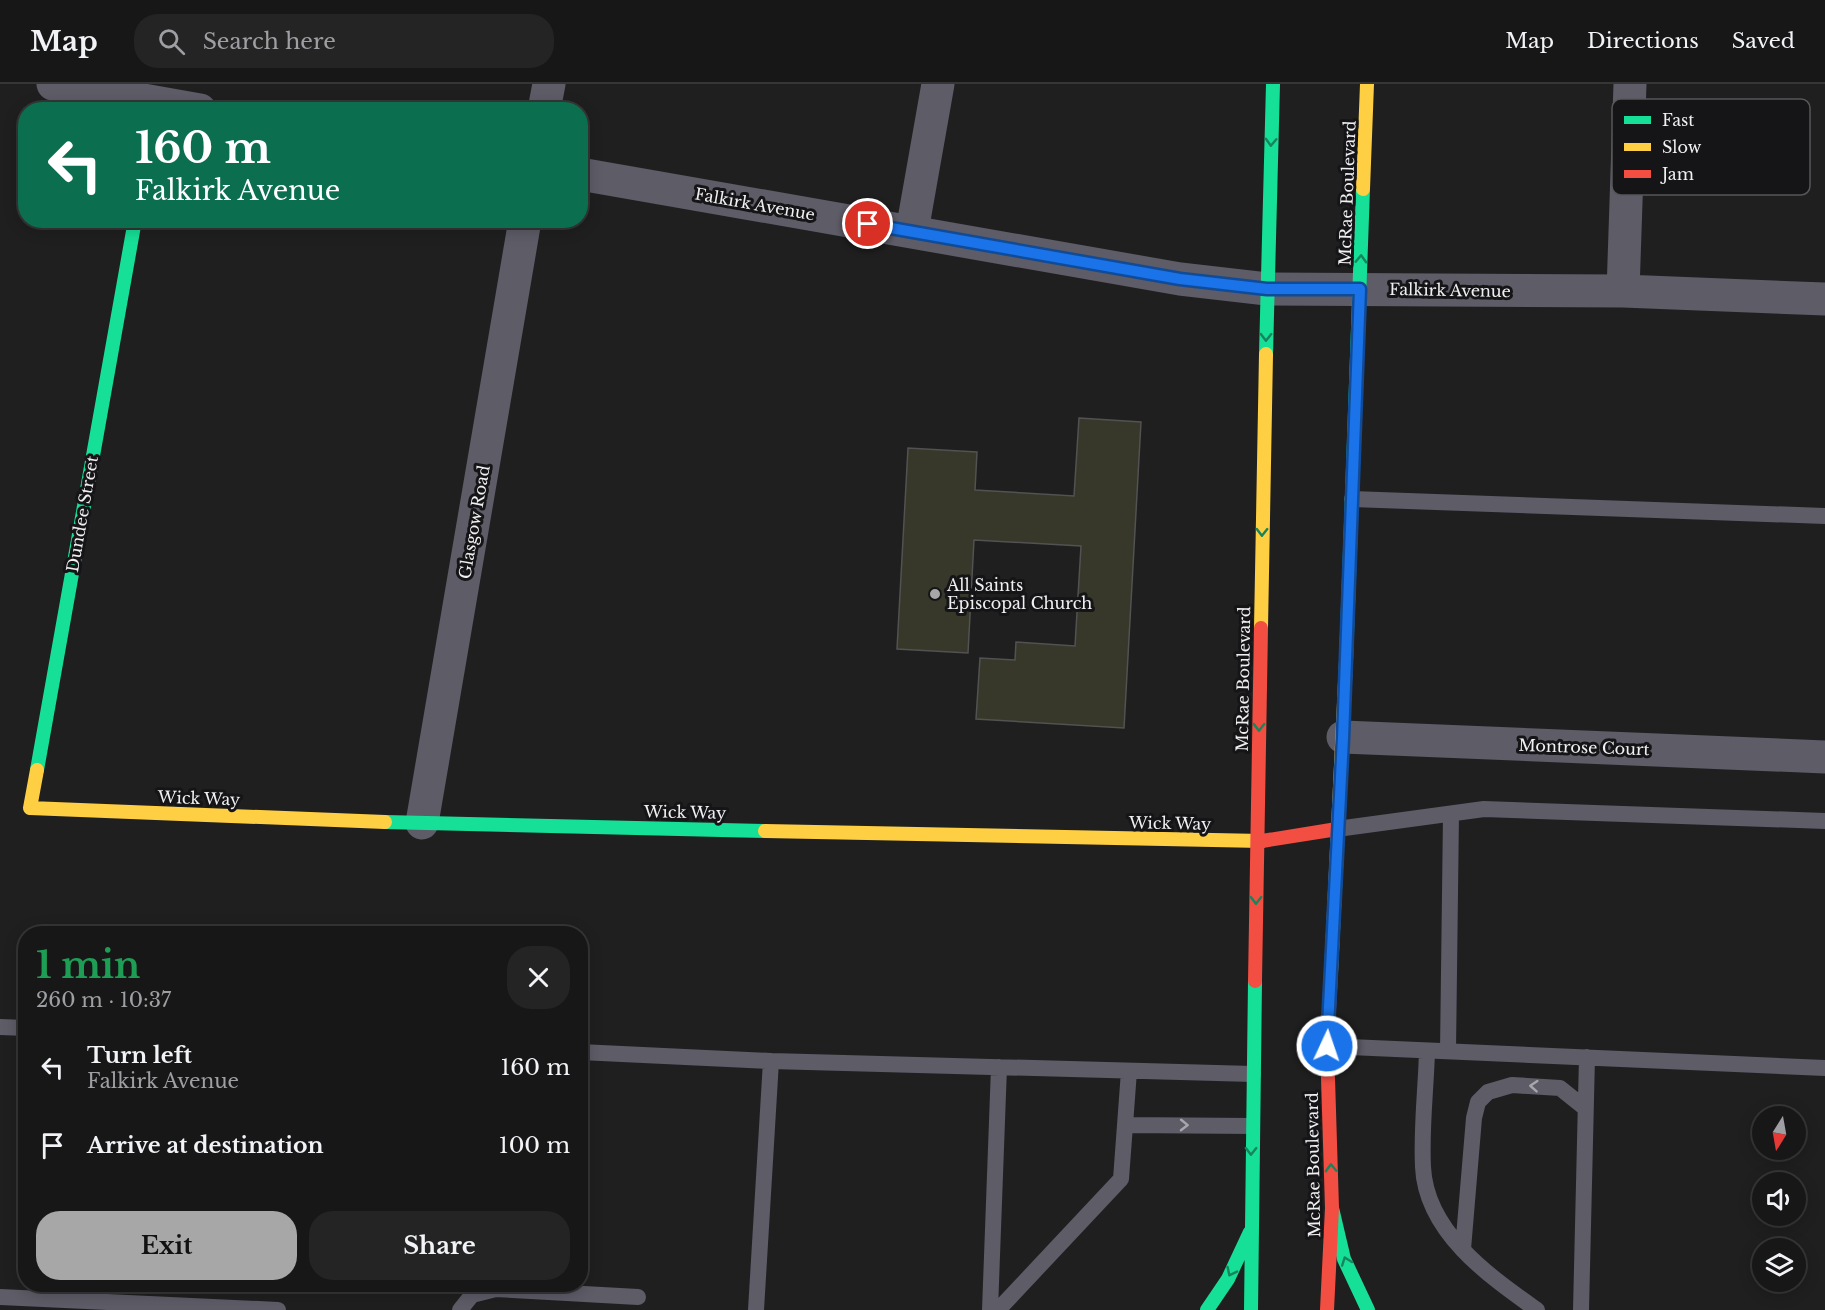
<!DOCTYPE html>
<html lang="en">
<head>
<meta charset="utf-8">
<style>
  :root { --surface:#171718; --page:#242425; --text:#f1f3f6; --muted:#9e9fa2; --line:#363637; --accent:#a7a7a8 }
  body { margin:0; font-family:"Libre Baskerville",serif; background:var(--page); color:var(--text); height:100vh; display:flex; flex-direction:column; font-size:22px; white-space:nowrap }
  * { box-sizing:border-box; margin:0 }
  p { font-size:20px; color:var(--muted) }
  .icon { flex:none; width:33px; height:33px; fill:none; stroke:currentColor; stroke-width:2; stroke-linecap:round; stroke-linejoin:round }
  .map { position:relative; flex:1; overflow:hidden }
  .panel { position:absolute; left:18px; top:842px; width:570px; height:366px; display:flex; flex-direction:column; background:var(--surface); border-radius:24px; box-shadow:0 3px 15px #0003,0 0 0 2px var(--line) }
  .panel>* { flex:none }
  .banner { position:absolute; left:18px; top:18px; width:570px; height:126px; border-radius:24px; box-shadow:0 3px 15px #0003,0 0 0 2px var(--line); background:#0b6e4f; color:#fff; overflow:hidden }
  .needle { width:39px; rotate:191deg }
  .buttons { position:absolute; left:1752px; top:1022px; display:grid; gap:12px }
  .buttons a { display:grid; place-items:center; width:54px; height:54px; border-radius:50%; background:var(--surface); box-shadow:0 3px 15px #0003,0 0 0 2px var(--line); font-size:30px }
  .pin { position:absolute; display:grid; place-items:center; width:51px; height:51px; color:#fff; margin:-26px; border:3px solid #fff; border-radius:50%; box-shadow:0 2px 6px #0007 }
  .me { position:absolute; width:66px; margin:-33px; rotate:3deg; stroke-linejoin:round; filter:drop-shadow(0 0 4px #0008) }
  .turn { display:flex; align-items:center; gap:21px; height:126px; padding:0 18px; font-size:27px }
  .turn .icon { width:78px; height:78px; stroke-width:2.5 }
  .turn b { display:block; font-size:42px; line-height:51px }
  .round { display:grid; place-items:center; flex:none; width:63px; height:63px; border-radius:24px; background:var(--page) }
  .head { display:flex; align-items:center; justify-content:space-between; height:102px; padding:0 18px }
  h1 { font-size:36px; font-weight:800; line-height:45px; color:#1e9e55 }
  .primary-button { display:flex; gap:12px; margin-top:auto; padding:12px 18px }
  .primary-button a { flex:1; height:69px; border-radius:24px; background:var(--accent); color:#111; font-size:24px; font-weight:800; line-height:69px; text-align:center }
  .primary-button a+a { background:var(--page); color:var(--text) }
  ul { padding:0; list-style:none }
  li { display:flex; align-items:center; gap:18px; height:78px; padding:0 18px }
  li div { flex:1 }
  li b { display:block; font-size:22px }
  li em { font-style:normal }
  header { display:flex; align-items:center; gap:36px; box-sizing:border-box; height:84px; padding:0 30px; background:var(--surface); border-bottom:2px solid var(--line) }
  header strong { font-size:28px }
  nav { display:flex; gap:33px; margin-inline-start:auto; font-size:21px }
  .search { width:420px; height:54px; background:var(--page); display:flex; align-items:center; gap:15px; box-sizing:border-box; padding:0 21px; border-radius:24px; color:var(--muted); font-size:22px }
  .map>svg:first-child { display:block }
  .building { fill:#373829; stroke:#525252; stroke-width:1.5 }
  .lines { fill:none; stroke-linecap:round; stroke-linejoin:round }
  .lane { stroke:#5d5c67; stroke-width:16 }
  .street { stroke:#5d5c67; stroke-width:33 }
  .fast { stroke:#16e098; stroke-width:14 }
  .slow { stroke:#ffcf43; stroke-width:14 }
  .jam { stroke:#f24e42; stroke-width:14 }
  .oneway { stroke:#16855e }
  .oneway2 { stroke:#a6a6ac }
  .route-casing { stroke:#114b97; stroke-width:15 }
  .route { stroke:#1a73e8; stroke-width:10 }
  .poi-dot { fill:#a7a7a8; stroke:#151518; stroke-width:2 }
  .labels { text-anchor:middle; dominant-baseline:central; stroke-width:6; stroke-linejoin:round; paint-order:stroke }
  .street-label { font-size:16px; fill:#f0f0f2; stroke:#151518 }
  .poi-label { font-size:16px; fill:#f0f0f2; stroke:#151518; text-anchor:start }
  .key { fill:#151518; stroke:#575759; stroke-width:1.5 }
  .key-label { font-size:16px; fill:#f0f0f2 }
</style>
</head>
<body>
<header>
<strong>Map</strong>
<div class="search"><svg class="icon" aria-label="search" viewBox="0 0 24 24"><circle cx="10" cy="10" r="6"/><path d="M15 15l6 6"/></svg>Search here</div>
<nav><a>Map</a><a>Directions</a><a>Saved</a></nav>
</header>
<div class="map">
<svg width="1825" height="1226" viewBox="0 0 1825 1226">
  <rect width="100%" height="100%" fill="#1f1f20"/>
  <path class="building" d="M1079,334L1141,338L1124,644L976,635L980,574L1015,576L1016,558L1075,562L1081,462L974,456L968,569L897,565L908,364L977,368L975,406L1074,412Z"/>
  <g class="lines">
    <path class="lane" d="M1352,415L1825,432
      M1337,745L1484,725L1825,737
      M0,943L26,944
      M1327,962L1825,984
      M1427,967C1426,1005 1421,1044 1423,1083C1426,1148 1489,1192 1537,1226
      M1448,967L1451,730
      M580,968L771,977L1253,990
      M1125,1041L1252,1042
      M1463,1165L1474,1034L1478,1018L1488,1008L1512,1001L1560,1004L1585,1024
      M0,1213L278,1226
      M460,1226L472,1211L496,1205L638,1213
      M756,1226L771,977
      M990,1226L999,983
      M998,1226L1121,1095L1129,987
      M1581,1226L1587,973"/>
    <path class="street" d="M53,0L200,26
      M544,26L549,0
      M580,90L1180,195L1267,205L1623,207L1825,215
      M912,147L938,0
      M1623,207L1630,0
      M1343,653L1825,673
      M422,739L525,136"/>
    <path class="fast" d="M1266,270L1273,0
      M1346,577L1363,105
      M37,686L135,136
      M385,738L765,747
      M1332,1124L1344,1175L1368,1226
      M1207,1226L1228,1195L1250,1148
      M1251,1226L1255,897"/>
    <path class="slow" d="M1363,105L1367,0
      M1261,544L1266,270
      M37,686L30,724L385,738
      M765,747L1262,757
      M1331,889L1346,577"/>
    <path class="jam" d="M1262,757L1337,745
      M1255,897L1261,544
      M1327,1226L1332,1124L1327,962L1331,889"/>
  </g>
  <defs><path id="oneway-chevron" d="M-2-3.5L2.5 0L-2 3.5" fill="none" stroke-width="1.6" stroke-linecap="round" stroke-linejoin="round" transform="scale(1.5)"/></defs>
  <g class="oneway">
    <use href="#oneway-chevron" transform="translate(1271 58) rotate(92)"/>
    <use href="#oneway-chevron" transform="translate(1361 175) rotate(-88)"/>
    <use href="#oneway-chevron" transform="translate(1266 253) rotate(91)"/>
    <use href="#oneway-chevron" transform="translate(1262 448) rotate(91)"/>
    <use href="#oneway-chevron" transform="translate(1259 643) rotate(91)"/>
    <use href="#oneway-chevron" transform="translate(1256 816) rotate(91)"/>
    <use href="#oneway-chevron" transform="translate(1251 1067) rotate(91)"/>
    <use href="#oneway-chevron" transform="translate(1331 1084) rotate(-92)"/>
    <use href="#oneway-chevron" transform="translate(1346 1177) rotate(-110)"/>
    <use href="#oneway-chevron" transform="translate(1231 1188) rotate(116)"/>
  </g>
  <g class="oneway2">
    <use href="#oneway-chevron" transform="translate(1534 1002) rotate(-176)"/>
    <use href="#oneway-chevron" transform="translate(1184 1041) rotate(1)"/>
  </g>
  <g class="lines">
    <g class="route-casing">
      <path id="route" d="M868,140L1180,195L1267,205H1360L1343,654L1327,962"/>
    </g>
    <use href="#route" class="route"/>
  </g>
  <circle class="poi-dot" cx="935" cy="510" r="6"/>
  <g class="labels">
    <g class="street-label">
      <text transform="translate(1347 109) rotate(-88)">McRae Boulevard</text>
      <text transform="translate(755 120) rotate(10)">Falkirk Avenue</text>
      <text transform="translate(1450 206) rotate(1)">Falkirk Avenue</text>
      <text transform="translate(82 430) rotate(-80)">Dundee Street</text>
      <text transform="translate(474 438) rotate(-80)">Glasgow Road</text>
      <text transform="translate(1243 595) rotate(-89)">McRae Boulevard</text>
      <text transform="translate(1584 663) rotate(2)">Montrose Court</text>
      <text transform="translate(199 714) rotate(2)">Wick Way</text>
      <text transform="translate(685 728) rotate(1)">Wick Way</text>
      <text transform="translate(1170 739) rotate(1)">Wick Way</text>
      <text transform="translate(1313 1081) rotate(-91)">McRae Boulevard</text>
    </g>
    <g class="poi-label">
      <text x="947" y="501">All Saints<tspan x="947" dy="18">Episcopal Church</tspan></text>
    </g>
  </g>
  <rect x="1612" y="15" width="198" height="96" rx="9" class="key"/>
  <rect x="1624" y="32" width="27" height="8" fill="#16e098"/>
  <rect x="1624" y="59" width="27" height="8" fill="#ffcf43"/>
  <rect x="1624" y="86" width="27" height="8" fill="#f24e42"/>
  <g class="key-label">
    <text x="1662" y="42">Fast</text>
    <text x="1662" y="69">Slow</text>
    <text x="1662" y="96">Jam</text>
  </g>
</svg>
<div class="buttons">
<a><svg class="needle" viewBox="-14 -14 28 28"><path d="M0-13l5 13h-10z" fill="#e53935"/><path d="M0 13l5-13h-10z" fill="#9e9fa2"/></svg></a>
<a><svg class="icon" aria-label="sound" viewBox="0 0 24 24"><path d="M4 9h4l5-4v14l-5-4H4zM17 9q2 3 0 6"/></svg></a>
<a><svg class="icon" aria-label="layers" viewBox="0 0 24 24"><path d="M12 4l9 5-9 5-9-5zM3 14l9 5 9-5"/></svg></a>
</div>
<div class="pin" style="left:868px;top:140px;background:#d93025"><svg class="icon" aria-label="arrive" viewBox="0 0 24 24"><path d="M6 21V4h12l-3 4 3 4H6"/></svg></div>
<svg class="me" style="left:1327px;top:962px" viewBox="-20 -20 40 40"><circle r="17" fill="#1a73e8" stroke="#fff" stroke-width="3"/><path d="M0-11L8 9 0 5-8 9z" fill="#fff"/></svg>
<div class="banner">
<div class="turn"><svg class="icon" aria-label="left" viewBox="0 0 24 24"><path d="M17 20v-9H6M10 6l-5 5 5 5"/></svg><div><b>160 m</b>Falkirk Avenue</div></div>
</div>
<section class="panel">
<div class="head"><div><h1>1 min</h1><p>260 m · 10:37</p></div><a class="round"><svg class="icon" aria-label="close" viewBox="0 0 24 24"><path d="M6 6l12 12M18 6L6 18"/></svg></a></div>
<ul>
<li><svg class="icon" aria-label="left" viewBox="0 0 24 24"><path d="M17 20v-9H6M10 6l-5 5 5 5"/></svg><div><b>Turn left</b><p>Falkirk Avenue</p></div><em>160 m</em></li>
<li><svg class="icon" aria-label="arrive" viewBox="0 0 24 24"><path d="M6 21V4h12l-3 4 3 4H6"/></svg><div><b>Arrive at destination</b></div><em>100 m</em></li>
</ul>
<div class="primary-button"><a>Exit</a><a>Share</a></div>
</section>
</div>
</body>
</html>
